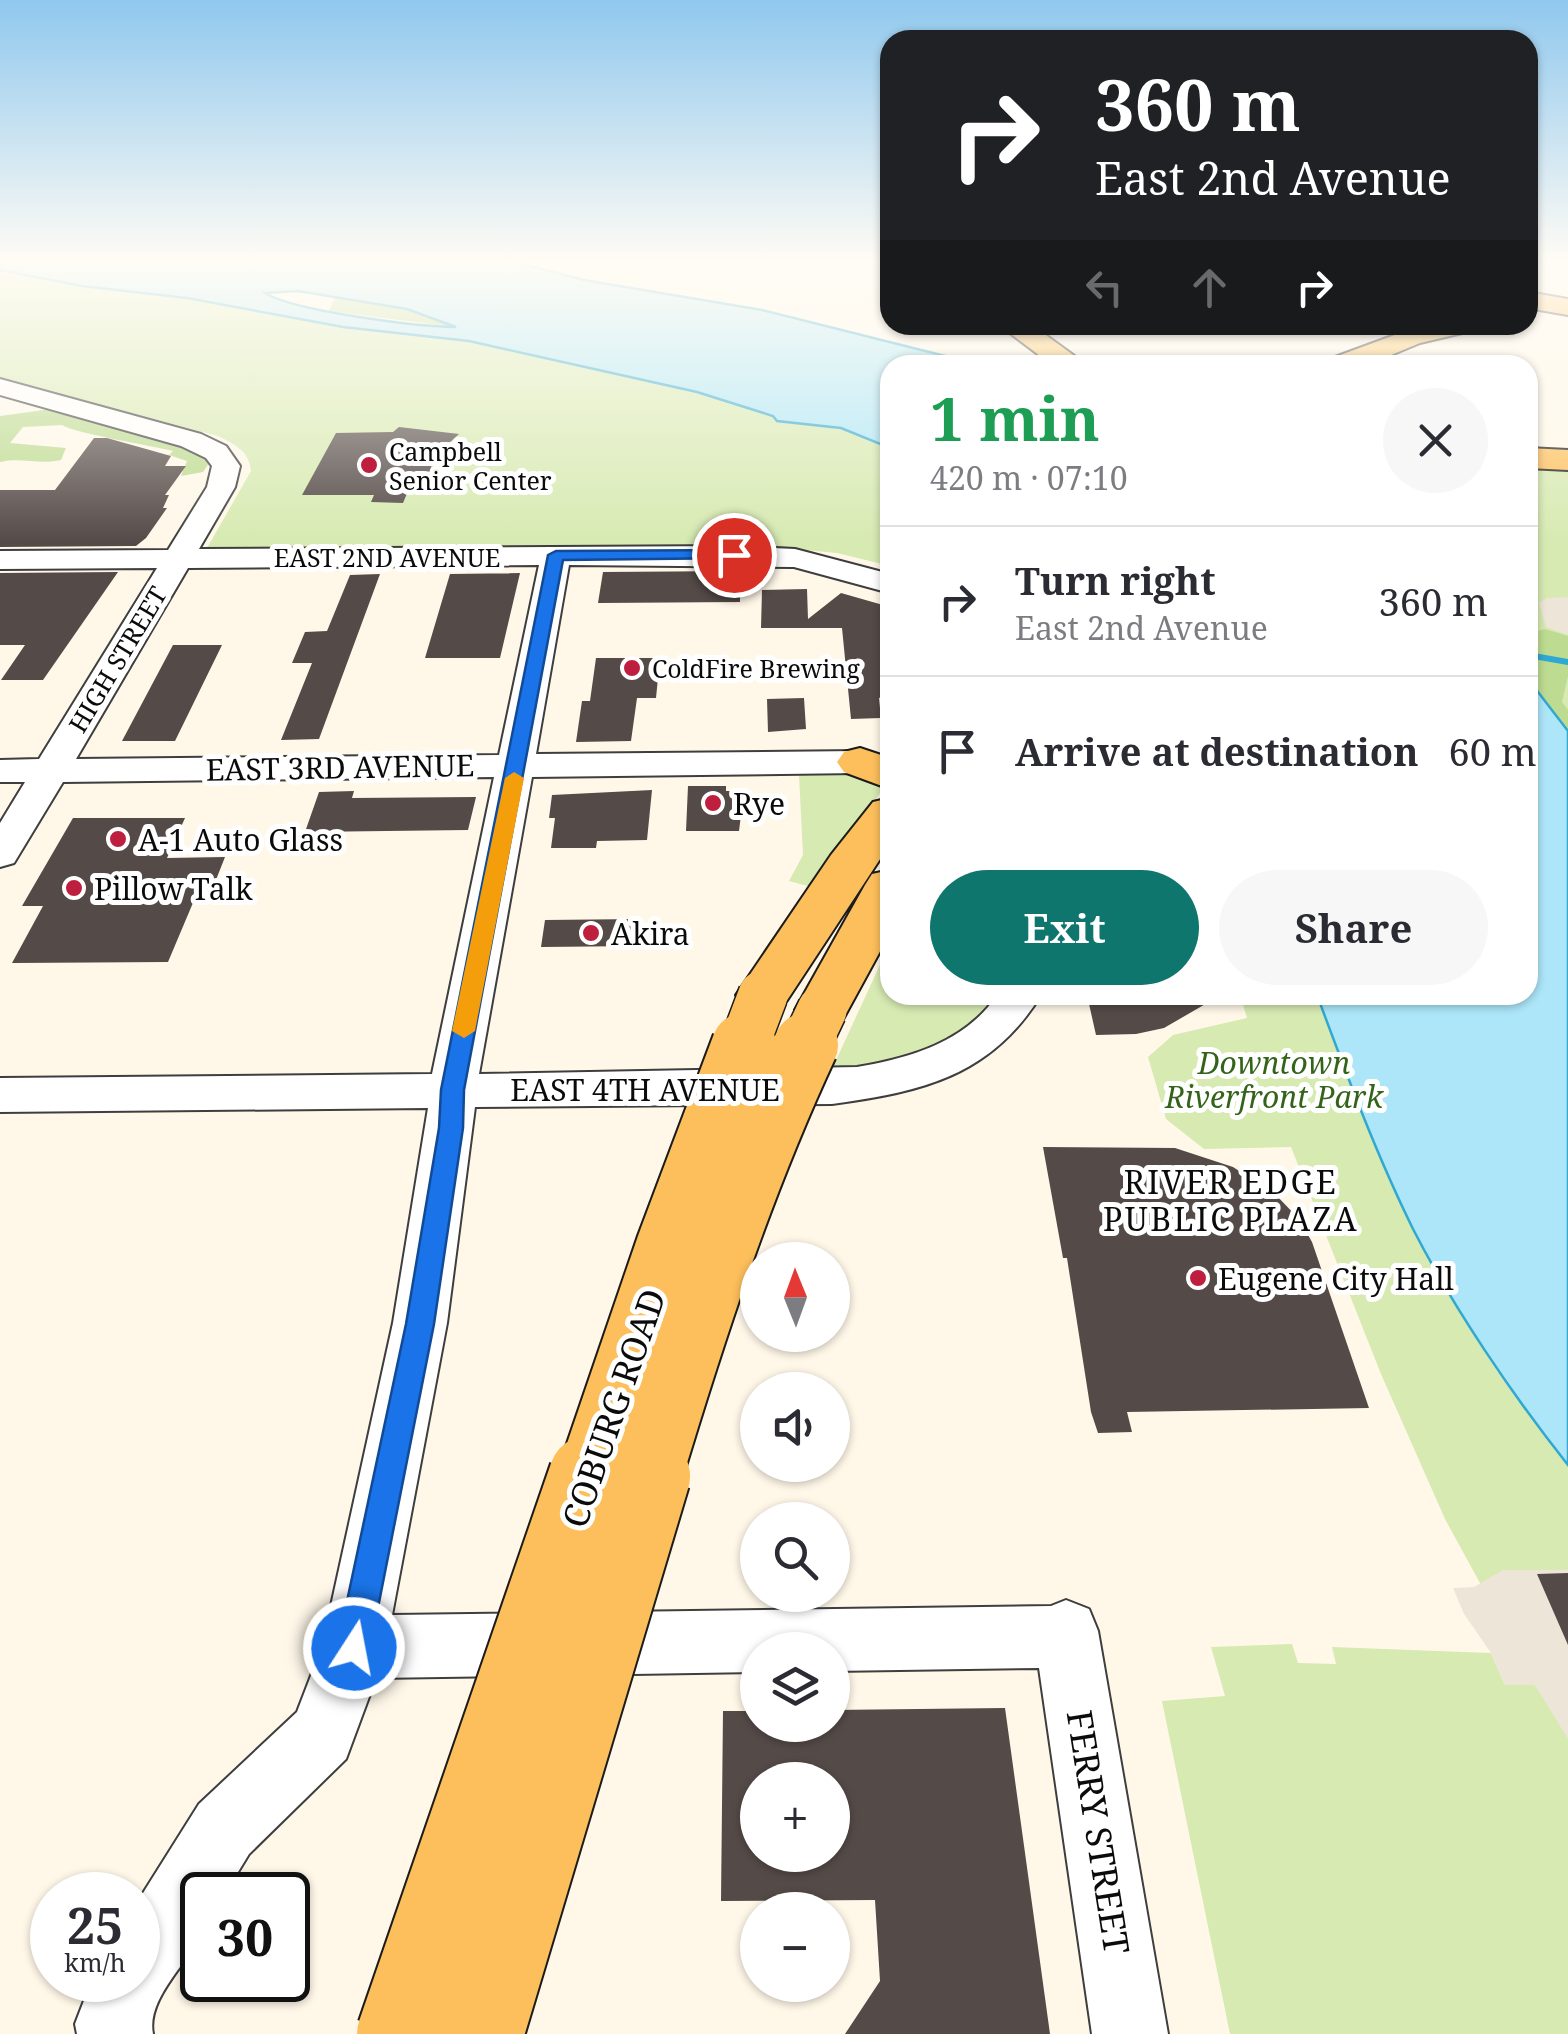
<!DOCTYPE html>
<html lang="en">
<head>
<meta charset="utf-8">
<style>
  :root { --surface:#fff; --page:#f7f7f7; --text:#2b2b33; --muted:#7c7c81; --line:#e1e1e2; --accent:#0f766e }
  body { margin:0; font-family:"Noto Serif",serif; background:var(--page); color:var(--text); height:100vh; display:flex; flex-direction:column; font-size:38px; white-space:nowrap }
  * { box-sizing:border-box; margin:0 }
  p { font-size:32px; color:var(--muted) }
  .icon { flex:none; width:55px; height:55px; fill:none; stroke:currentColor; stroke-width:2; stroke-linecap:round; stroke-linejoin:round }
  .map { position:relative; flex:1; overflow:hidden }
  .sheet { position:absolute; left:880px; top:355px; width:658px; height:650px; display:flex; flex-direction:column; background:var(--surface); border-radius:30px; box-shadow:0 2px 8px #0004 }
  .sheet>* { flex:none }
  .guide { position:absolute; left:880px; top:30px; width:658px; height:305px; border-radius:30px; box-shadow:0 2px 8px #0004; background:#202124; color:#fff; overflow:hidden }
  .needle { width:65px; rotate:359deg }
  .controls { position:absolute; left:740px; top:1242px; display:grid; gap:20px }
  .controls a { display:grid; place-items:center; width:110px; height:110px; border-radius:50%; background:var(--surface); box-shadow:0 2px 8px #0004; font-size:50px }
  .speed { position:absolute; left:30px; top:1872px; display:flex; gap:20px; font-size:50px; font-weight:700; text-align:center }
  .speed>* { display:grid; place-content:center; width:130px; height:130px; border-radius:50%; background:var(--surface); box-shadow:0 2px 8px #0004; line-height:1 }
  .speed small { font-size:25px; font-weight:400 }
  .speed .limit { border:5px solid #111; border-radius:15px; background:#fff; color:#111 }
  .pin { position:absolute; display:grid; place-items:center; width:85px; height:85px; color:#fff; margin:-42px; border:5px solid #fff; border-radius:50%; box-shadow:0 2px 10px #0007 }
  .me { position:absolute; width:110px; margin:-55px; rotate:11deg; stroke-linejoin:round; filter:drop-shadow(0 0 8px #0008) }
  .turn { display:flex; align-items:center; gap:35px; height:210px; padding:0 50px; font-size:45px }
  .turn .icon { width:130px; height:130px; stroke-width:2.5 }
  .turn b { display:block; font-size:70px; line-height:85px }
  .lanes { display:flex; align-items:center; height:95px; padding:0 50px; background:#0003; justify-content:center; gap:50px; direction:ltr }
  .lanes .off { opacity:.35 }
  .round { display:grid; place-items:center; flex:none; width:105px; height:105px; border-radius:52px; background:var(--page) }
  .overview { display:flex; align-items:center; justify-content:space-between; height:170px; padding:0 50px }
  h1 { font-size:60px; font-weight:700; line-height:75px; color:#1e9e55 }
  .button { display:flex; gap:20px; margin-top:auto; padding:20px 50px }
  .button a { flex:1; height:115px; border-radius:60px; background:var(--accent); color:#fff; font-size:40px; font-weight:700; line-height:115px; text-align:center }
  .button a+a { background:var(--page); color:var(--text) }
  ul { padding:0; list-style:none }
  li { display:flex; align-items:center; gap:30px; height:150px; padding:0 50px; border-top:2px solid var(--line) }
  li div { flex:1 }
  li b { display:block; font-size:38px }
  li em { font-style:normal }
  .map>svg:first-child { display:block }
  .green { fill:#d7eab2 }
  .forest { fill:#bddb91 }
  .plaza { fill:#eee5d9 }
  .water { fill:#ace6f8; stroke:#31a8d1; stroke-width:2.5; fill-rule:evenodd }
  .lines { fill:none; stroke-linecap:round; stroke-linejoin:round }
  .stream { stroke:#31a8d1; stroke-width:6 }
  .building { fill:#544a47; fill-rule:evenodd }
  .minor-casing { stroke:#3e3e3e; stroke-width:4 }
  .major-casing { stroke:#1c1c1c; stroke-width:4 }
  .minor { fill:#fff; fill-rule:evenodd }
  .major { fill:#fdbf5b; fill-rule:evenodd }
  .major-bridge-far2-casing { stroke:#1c1c1c; stroke-width:52; stroke-linecap:butt }
  .major-bridge-far1-casing { stroke:#1c1c1c; stroke-width:68; stroke-linecap:butt }
  .major-bridge-casing { stroke:#1c1c1c; stroke-width:86; stroke-linecap:butt }
  .major-bridge-far2 { stroke:#fdbf5b; stroke-width:49 }
  .major-bridge-far1 { stroke:#fdbf5b; stroke-width:64 }
  .major-bridge { stroke:#fdbf5b; stroke-width:82 }
  .route { fill:#1a73e8; stroke:#114b97; stroke-width:2.5 }
  .slow { fill:#f59e0b }
  .poi-dot { fill:#bf1f3e; stroke:#fff; stroke-width:4 }
  .labels { text-anchor:middle; dominant-baseline:central; stroke-width:10; stroke-linejoin:round; paint-order:stroke }
  .far-poi-label { font-size:25px; fill:#0b0b0b; stroke:#fff; text-anchor:start }
  .far-street-label { font-size:25px; fill:#0b0b0b; stroke:#fff }
  .street-label { font-size:30px; fill:#0b0b0b; stroke:#fff }
  .poi-label { font-size:30px; fill:#0b0b0b; stroke:#fff; text-anchor:start }
  .park-label { font-size:30px; font-style:italic; fill:#34641a; stroke:#fff }
  .neighbourhood-label { font-size:32px; letter-spacing:2.5px; fill:#0b0b0b; stroke:#fff }
  .near-street-label { font-size:35px; fill:#0b0b0b; stroke:#fff }
</style>
</head>
<body>
<div class="map">
<svg width="1568" height="2034" viewBox="0 0 1568 2034">
  <rect width="100%" height="100%" fill="#fff8e9"/>
  <path class="green" d="M0,270L82,286L187,297L343,327L469,341L697,392L774,416L777,421L841,428L890,448V566L837,553L752,545L207,548L251,471C249,451 236,445 218,436L0,378Z
    M1528,467L1568,468V730L1528,679Z
    M799,775H861L885,785L819,889L789,881L803,855Z
    M890,943V995H998C961,1049 893,1062 832,1069Z
    M1240,995H1318L1414,1230L1511,1390L1568,1465V2034H1230L1162,1701L1225,1696L1211,1647L1292,1644L1298,1663L1336,1664L1332,1647L1491,1653L1505,1685H1535L1540,1693L1445,1519L1381,1374L1291,1147L1204,1149L1166,1119L1148,1057L1173,1035L1247,1018Z"/>
  <path class="forest" d="M335,297L407,309L462,328L329,311Z
    M51,409L203,453L208,465L203,472L181,476L187,461L169,455L173,451C149,445 77,434 62,425L23,427L10,443L66,448L61,460C39,465 22,457 0,462V416Z
    M1545,629L1568,636V676L1562,702L1568,710V738L1528,683V634Z"/>
  <path class="plaza" d="M1568,597V635L1546,627L1539,603L1547,598Z
    M1503,1570H1568V1739L1535,1685H1505L1491,1653L1464,1614L1453,1588L1474,1587Z"/>
  <path class="water" d="M0,258H499L584,280L762,310L981,365H890V448L841,428L777,421L773,416L697,392L469,341L343,327L187,298L82,286L0,270ZM298,291L407,309L456,327C420,327 293,311 265,293Z
    M1528,679L1568,731V1465C1513,1396 1453,1307 1413,1229C1376,1154 1346,1073 1317,995H1528Z"/>
  <g class="lines">
    <path class="stream" d="M1528,655L1568,662"/>
  </g>
  <path class="building" d="M399,427L459,434L435,456L427,479H413L403,503L371,502L374,495H302L336,433L393,432Z
    M94,438H107L171,456L165,466H186L165,495H169L163,508H167L146,538L136,546L0,547V490H55Z
    M740,571V602L598,603L603,572Z
    M118,572L43,680H1L25,645H0V573Z
    M520,573L500,658H425L450,574Z
    M380,574L319,739L281,740L312,663H292L305,632L327,631L350,575Z
    M807,589L808,619L841,593L890,607V694L879,698L881,718L851,719L842,628H761L762,590Z
    M173,645H222L175,741H122Z
    M596,658H660L656,698H637L631,741L576,742L582,701H590Z
    M804,698L806,729L768,732L767,699Z
    M688,786H726V791H744L739,831H686Z
    M652,790L647,840L597,841L596,848H551L555,818H549L552,795Z
    M354,791L352,798L476,797L468,830L305,832L319,792Z
    M73,818H185L167,858L225,857L210,895L195,898L168,962L12,963L43,906H22Z
    M640,919L638,946L541,947L545,920Z
    M1087,995H1221L1164,1028L1136,1034L1096,1035Z
    M1043,1147L1175,1148L1233,1167L1276,1195L1299,1219L1312,1242L1369,1408L1127,1412L1132,1432L1098,1433L1091,1412L1067,1258H1063Z
    M1568,1573V1645L1537,1574Z
    M1005,1708L1050,2034H845L880,1981L875,1900L721,1901L723,1711H758V1725H832V1710ZM758,1780H832V1855H758Z"/>
  <g class="lines">
    <g class="minor-casing">
      <path id="minor" d="M0,379L201,434L226,446L240,466L235,487L199,549L734,546L795,549L890,574V593L794,567L569,565L536,754L860,751L873,754L878,762L873,770L860,773L532,777L479,1074L857,1067C910,1058 966,1042 997,995H1041C991,1076 922,1092 832,1104L475,1107L447,1323L392,1615L1051,1606L1066,1600L1089,1609L1098,1631L1168,2034H1092L1039,1668L832,1671V1650H758V1672L376,1678L346,1759L249,1854L224,1895H202C202,1907 205,1924 200,1935C187,1965 146,1999 153,2034H77L75,2024L92,1980H138V1901L199,1804L297,1712L322,1647L393,1323L428,1108L0,1112V1078L432,1074L494,777L63,782L14,863L0,867V823L25,782H0V760L39,759L157,568L0,569V551L168,550L207,487L212,466L206,458L181,446L0,395ZM539,565L499,755L76,759L188,568Z"/>
    </g>
    <g class="major-casing">
      <path id="major" d="M1528,292L1568,299V315L1528,308Z
        M999,325H1032L1087,365H1052Z
        M1422,325H1475L1471,331L1420,343L1367,365L1331,363L1335,357Z
        M1528,448L1568,450V470L1528,468Z
        M860,748L890,758V789L844,772L837,762L844,752Z
        M890,798V844L782,1008L763,1013L744,1008L736,995L831,855L873,802Z
        M890,870V933L841,1023L822,1028L803,1023L795,1010L865,885L872,874Z"/>
    </g>
    <use href="#minor" class="minor"/>
    <use href="#major" class="major"/>
    <g class="major-bridge-far2-casing">
      <path id="major-bridge-far2" d="M743,1048L763,995
        M804,1048L822,1010"/>
    </g>
    <g class="major-bridge-far1-casing">
      <path id="major-bridge-far1" d="M589,1478L668,1247L744,1045
        M649,1478C693,1332 741,1184 806,1045"/>
    </g>
    <g class="major-bridge-casing">
      <path id="major-bridge" d="M398,2034L590,1476
        M482,2034L649,1476"/>
    </g>
    <use href="#major-bridge-far2" class="major-bridge-far2"/>
    <use href="#major-bridge-far1" class="major-bridge-far1"/>
    <use href="#major-bridge" class="major-bridge"/>
  </g>
  <linearGradient id="sky" x2="0" y2="1"><stop stop-color="#90c8ee"/><stop offset="0.48" stop-color="#fffcf5"/><stop offset="1" stop-color="#fffcf5" stop-opacity="0"/></linearGradient>
  <rect width="1568" height="543" fill="url(#sky)"/>
  <path class="route" d="M734,550L739,552V558L563,560L464,1090L463,1128L434,1324L370,1648L365,1659L354,1663L342,1659L337,1648L406,1324L439,1128L441,1090L548,555L556,551Z"/>
  <path class="slow" d="M514,772L524,778L475,1031L464,1038L452,1031L505,778Z"/>
  <g class="poi-dot">
    <circle cx="369" cy="465" r="10"/>
    <circle cx="632" cy="668" r="10"/>
    <circle cx="713" cy="803" r="10"/>
    <circle cx="118" cy="839" r="10"/>
    <circle cx="74" cy="888" r="10"/>
    <circle cx="591" cy="933" r="10"/>
    <circle cx="1198" cy="1278" r="10"/>
  </g>
  <g class="labels">
    <g class="far-poi-label">
      <text x="389" y="451">Campbell<tspan x="389" dy="29">Senior Center</tspan></text>
      <text x="652" y="668">ColdFire Brewing</text>
    </g>
    <g class="far-street-label">
      <text x="387" y="557">EAST 2ND AVENUE</text>
      <text transform="translate(117 659) rotate(-59)">HIGH STREET</text>
    </g>
    <g class="street-label">
      <text transform="translate(340 767) rotate(-1)">EAST 3RD AVENUE</text>
      <text x="645" y="1089">EAST 4TH AVENUE</text>
    </g>
    <g class="poi-label">
      <text x="733" y="803">Rye</text>
      <text x="138" y="839">A-1 Auto Glass</text>
      <text x="94" y="888">Pillow Talk</text>
      <text x="611" y="933">Akira</text>
      <text x="1218" y="1278">Eugene City Hall</text>
    </g>
    <g class="park-label">
      <text x="1274" y="1062">Downtown<tspan x="1274" dy="34">Riverfront Park</tspan></text>
    </g>
    <g class="neighbourhood-label">
      <text x="1231" y="1181">RIVER EDGE<tspan x="1231" dy="37">PUBLIC PLAZA</tspan></text>
    </g>
    <g class="near-street-label">
      <text transform="translate(613 1408) rotate(-71)">COBURG ROAD</text>
      <text transform="translate(1099 1832) rotate(81)">FERRY STREET</text>
    </g>
  </g>
</svg>
<div class="controls">
<a><svg class="needle" viewBox="-14 -14 28 28"><path d="M0-13l5 13h-10z" fill="#e53935"/><path d="M0 13l5-13h-10z" fill="#7c7c81"/></svg></a>
<a><svg class="icon" aria-label="sound" viewBox="0 0 24 24"><path d="M4 9h4l5-4v14l-5-4H4zM17 9q2 3 0 6"/></svg></a>
<a><svg class="icon" aria-label="search" viewBox="0 0 24 24"><circle cx="10" cy="10" r="6"/><path d="M15 15l6 6"/></svg></a>
<a><svg class="icon" aria-label="layers" viewBox="0 0 24 24"><path d="M12 4l9 5-9 5-9-5zM3 14l9 5 9-5"/></svg></a>
<a>+</a>
<a>−</a>
</div>
<div class="speed"><div>25<small>km/h</small></div><div class="limit">30</div></div>
<div class="pin" style="left:734px;top:555px;background:#d93025"><svg class="icon" aria-label="arrive" viewBox="0 0 24 24"><path d="M6 21V4h12l-3 4 3 4H6"/></svg></div>
<svg class="me" style="left:354px;top:1648px" viewBox="-20 -20 40 40"><circle r="17" fill="#1a73e8" stroke="#fff" stroke-width="3"/><path d="M0-11L8 9 0 5-8 9z" fill="#fff"/></svg>
<div class="guide">
<div class="turn"><svg class="icon" aria-label="right" viewBox="0 0 24 24"><path d="M7 20v-9h11M14 6l5 5-5 5"/></svg><div><b>360 m</b>East 2nd Avenue</div></div>
<div class="lanes"><svg class="icon off" aria-label="left" viewBox="0 0 24 24"><path d="M17 20v-9H6M10 6l-5 5 5 5"/></svg><svg class="icon off" aria-label="ahead" viewBox="0 0 24 24"><path d="M12 20V5M6 11l6-6 6 6"/></svg><svg class="icon" aria-label="right" viewBox="0 0 24 24"><path d="M7 20v-9h11M14 6l5 5-5 5"/></svg></div>
</div>
<section class="sheet">
<div class="overview"><div><h1>1 min</h1><p>420 m · 07:10</p></div><a class="round"><svg class="icon" aria-label="close" viewBox="0 0 24 24"><path d="M6 6l12 12M18 6L6 18"/></svg></a></div>
<ul>
<li><svg class="icon" aria-label="right" viewBox="0 0 24 24"><path d="M7 20v-9h11M14 6l5 5-5 5"/></svg><div><b>Turn right</b><p>East 2nd Avenue</p></div><em>360 m</em></li>
<li><svg class="icon" aria-label="arrive" viewBox="0 0 24 24"><path d="M6 21V4h12l-3 4 3 4H6"/></svg><div><b>Arrive at destination</b></div><em>60 m</em></li>
</ul>
<div class="button"><a>Exit</a><a>Share</a></div>
</section>
</div>
</body>
</html>
